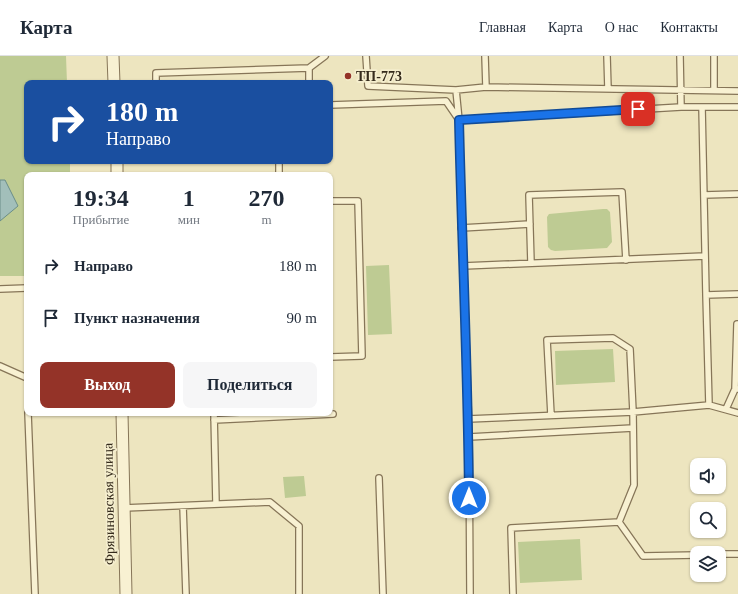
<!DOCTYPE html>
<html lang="ru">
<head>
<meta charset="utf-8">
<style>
  :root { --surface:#fff; --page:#f6f6f7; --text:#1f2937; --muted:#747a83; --line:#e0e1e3; --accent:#943328 }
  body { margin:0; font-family:Georgia,serif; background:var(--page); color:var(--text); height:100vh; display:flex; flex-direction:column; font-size:15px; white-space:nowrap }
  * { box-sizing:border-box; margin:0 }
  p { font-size:13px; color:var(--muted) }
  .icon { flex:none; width:22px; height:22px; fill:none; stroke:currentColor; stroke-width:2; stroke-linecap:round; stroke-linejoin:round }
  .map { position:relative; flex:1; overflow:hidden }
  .sheet { position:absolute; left:24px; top:116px; width:309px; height:244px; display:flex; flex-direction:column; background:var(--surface); border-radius:8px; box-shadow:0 1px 3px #0004 }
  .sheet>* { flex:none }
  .guide { position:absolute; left:24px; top:24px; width:309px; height:84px; border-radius:8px; box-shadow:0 1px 3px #0004; background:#1a4fa0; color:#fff; overflow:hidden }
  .fabs { position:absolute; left:690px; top:402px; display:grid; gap:8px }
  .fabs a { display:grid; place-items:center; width:36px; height:36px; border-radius:8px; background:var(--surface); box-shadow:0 1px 3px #0004; font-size:20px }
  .pin { position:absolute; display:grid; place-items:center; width:34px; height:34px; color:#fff; margin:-17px; border-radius:8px; box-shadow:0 2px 6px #0006 }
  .me { position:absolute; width:44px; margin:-22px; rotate:0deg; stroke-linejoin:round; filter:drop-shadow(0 0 3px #0008) }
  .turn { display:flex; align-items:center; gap:14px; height:84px; padding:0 16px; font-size:18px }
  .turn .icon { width:52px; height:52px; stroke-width:2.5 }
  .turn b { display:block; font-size:28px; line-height:34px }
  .eta { display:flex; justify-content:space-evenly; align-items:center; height:68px; text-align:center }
  .eta b { font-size:24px; font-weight:800; line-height:28px }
  .button { display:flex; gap:8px; margin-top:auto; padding:8px 16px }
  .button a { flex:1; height:46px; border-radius:8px; background:var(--accent); color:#fff; font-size:16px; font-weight:800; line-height:46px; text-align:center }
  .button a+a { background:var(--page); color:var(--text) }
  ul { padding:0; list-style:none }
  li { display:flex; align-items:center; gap:12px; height:52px; padding:0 16px }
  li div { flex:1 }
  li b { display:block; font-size:15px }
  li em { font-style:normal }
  header { display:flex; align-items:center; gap:24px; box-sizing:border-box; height:56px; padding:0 20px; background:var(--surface); border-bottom:1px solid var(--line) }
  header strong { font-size:19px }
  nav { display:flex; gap:22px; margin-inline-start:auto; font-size:14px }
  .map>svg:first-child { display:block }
  .park { fill:#becb93 }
  .water { fill:#a2bfba; stroke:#6a8d88 }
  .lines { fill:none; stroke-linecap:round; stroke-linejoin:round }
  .lane-casing { stroke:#867558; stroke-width:8 }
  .street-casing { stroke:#867558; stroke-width:13 }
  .lane { stroke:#f8f1d2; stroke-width:5.5 }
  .street { stroke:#f8f1d2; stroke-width:11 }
  .route-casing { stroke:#114b97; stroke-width:10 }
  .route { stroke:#1a73e8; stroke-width:7 }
  .poi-dot { fill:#943328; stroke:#f5eece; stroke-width:1.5 }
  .labels { text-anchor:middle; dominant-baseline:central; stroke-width:3.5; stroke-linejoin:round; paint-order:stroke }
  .poi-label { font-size:14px; font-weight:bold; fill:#352b1c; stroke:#f5eece; text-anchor:start }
  .street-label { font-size:14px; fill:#352b1c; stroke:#f5eece }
</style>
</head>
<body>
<header>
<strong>Карта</strong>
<nav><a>Главная</a><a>Карта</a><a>О нас</a><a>Контакты</a></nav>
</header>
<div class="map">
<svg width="738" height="538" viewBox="0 0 738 538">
  <rect width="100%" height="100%" fill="#ede5bf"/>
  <path class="park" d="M0,0H66L67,27H27V105H70V119H27V220H0Z
    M603,153H607L610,156L612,186L607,192L555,195L551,194L548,191L547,161L549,158Z
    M389,209L392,278L368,279L366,210Z
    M613,293L615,326L556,329L555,295Z
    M304,420L306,440L285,442L283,421Z
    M580,483L582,524L520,527L518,486Z"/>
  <path class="water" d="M0,124H5L18,150L0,165Z"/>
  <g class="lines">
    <g class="lane-casing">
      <path id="lane" d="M366,0L368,30L456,34L486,31L738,35
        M485,0L486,31
        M607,0L608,33
        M680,0L681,51
        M714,0V34
        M156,27V17L309,12
        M309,27V12L325,0
        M456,34L459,64L469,381L470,538
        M330,49L446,45L459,64L681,51H738
        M702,51L706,239L738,238
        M279,105V119
        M704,139L738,138
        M330,145H358L362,300L330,301
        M461,172L530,168
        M531,207L529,139L622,136L626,204
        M463,210L705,200
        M0,233L27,232
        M0,310L27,322
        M735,333L737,268H738
        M709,349L738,357
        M726,353L735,333H738
        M28,357L35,538
        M214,357L216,448
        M551,359L547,284L613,282L630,293L633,356L634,429L619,466
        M468,363L633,356L709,349L706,239
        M214,364L333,358
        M469,381L633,372
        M379,422L383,538
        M183,450L186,538
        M124,452L270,446L299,470V538
        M719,498H738
        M513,538L511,472L619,466L643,500L697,499"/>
    </g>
    <g class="street-casing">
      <path id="street" d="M113,0L114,27
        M117,105V119
        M122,357L126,538"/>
    </g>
    <use href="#lane" class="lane"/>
    <use href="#street" class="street"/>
  </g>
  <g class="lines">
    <g class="route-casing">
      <path id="route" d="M469,442C468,316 462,190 459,64L638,53"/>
    </g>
    <use href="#route" class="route"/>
  </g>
  <circle class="poi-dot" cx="348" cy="20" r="4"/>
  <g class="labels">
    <g class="poi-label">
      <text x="356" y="20">ТП-773</text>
    </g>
    <g class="street-label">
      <text transform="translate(109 448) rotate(-91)">Фрязиновская улица</text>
    </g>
  </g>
</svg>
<div class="fabs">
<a><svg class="icon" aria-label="sound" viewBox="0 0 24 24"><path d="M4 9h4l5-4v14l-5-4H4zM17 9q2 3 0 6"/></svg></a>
<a><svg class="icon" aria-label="search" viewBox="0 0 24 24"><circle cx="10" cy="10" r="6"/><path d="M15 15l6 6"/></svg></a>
<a><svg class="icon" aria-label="layers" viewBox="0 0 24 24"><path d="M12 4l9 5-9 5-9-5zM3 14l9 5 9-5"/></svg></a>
</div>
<div class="pin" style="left:638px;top:53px;background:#d93025"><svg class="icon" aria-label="arrive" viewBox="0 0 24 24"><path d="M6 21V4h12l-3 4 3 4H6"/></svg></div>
<svg class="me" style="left:469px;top:442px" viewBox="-20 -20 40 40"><circle r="17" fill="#1a73e8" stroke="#fff" stroke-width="3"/><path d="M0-11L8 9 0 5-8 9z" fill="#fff"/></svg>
<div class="guide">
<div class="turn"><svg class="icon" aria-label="right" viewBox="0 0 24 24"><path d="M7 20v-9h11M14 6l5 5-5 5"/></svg><div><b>180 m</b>Направо</div></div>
</div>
<section class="sheet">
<div class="eta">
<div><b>19:34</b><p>Прибытие</p></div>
<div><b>1</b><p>мин</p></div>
<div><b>270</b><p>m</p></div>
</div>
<ul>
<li><svg class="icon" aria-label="right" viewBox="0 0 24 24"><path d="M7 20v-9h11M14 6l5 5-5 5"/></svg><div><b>Направо</b></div><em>180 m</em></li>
<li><svg class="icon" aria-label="arrive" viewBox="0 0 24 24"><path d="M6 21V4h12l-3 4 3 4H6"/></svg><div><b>Пункт назначения</b></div><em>90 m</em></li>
</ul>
<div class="button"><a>Выход</a><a>Поделиться</a></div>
</section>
</div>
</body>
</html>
